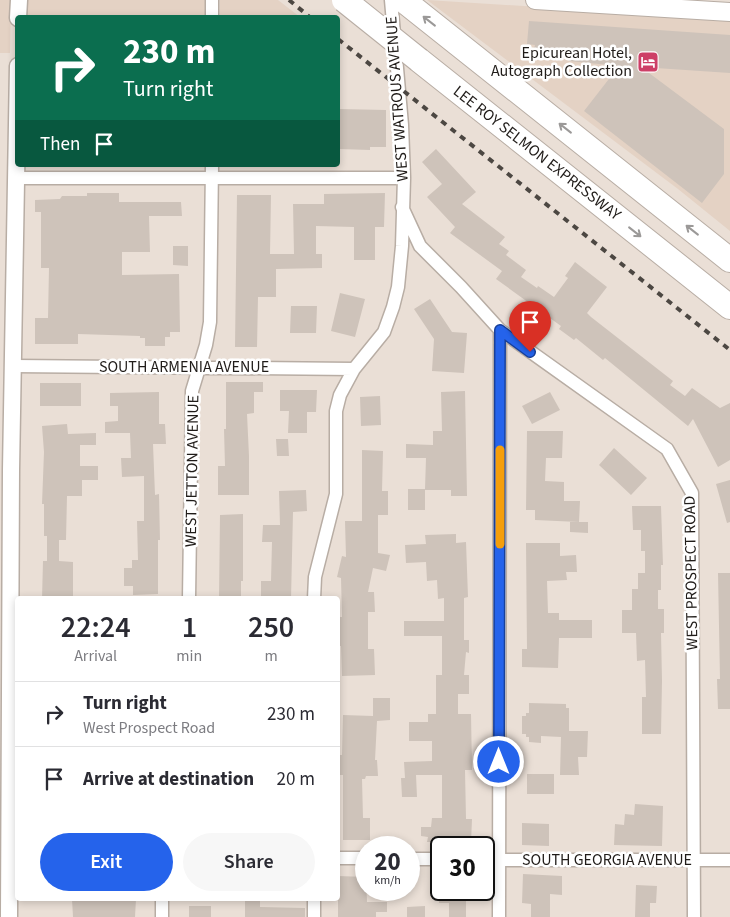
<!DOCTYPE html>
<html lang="en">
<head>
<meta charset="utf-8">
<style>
  :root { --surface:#fff; --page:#f7f7f7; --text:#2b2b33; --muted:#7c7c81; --line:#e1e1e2; --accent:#2563eb }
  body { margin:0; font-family:"Source Sans 3",sans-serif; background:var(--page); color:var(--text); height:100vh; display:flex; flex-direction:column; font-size:19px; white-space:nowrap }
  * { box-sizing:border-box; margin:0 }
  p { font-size:16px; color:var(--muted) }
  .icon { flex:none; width:28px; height:28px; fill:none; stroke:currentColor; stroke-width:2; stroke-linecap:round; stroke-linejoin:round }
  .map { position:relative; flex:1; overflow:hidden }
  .details { position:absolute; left:15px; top:596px; width:325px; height:305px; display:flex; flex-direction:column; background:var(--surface); border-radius:5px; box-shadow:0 2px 8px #0003 }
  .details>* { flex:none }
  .top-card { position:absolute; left:15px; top:15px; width:325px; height:152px; border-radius:5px; box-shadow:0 2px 8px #0003; background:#0b6e4f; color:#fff; overflow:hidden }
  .speed { position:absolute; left:355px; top:836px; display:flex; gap:10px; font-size:25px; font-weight:700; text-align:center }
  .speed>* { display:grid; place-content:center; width:65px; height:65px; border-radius:50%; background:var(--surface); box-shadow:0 2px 8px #0003; line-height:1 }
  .speed small { font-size:12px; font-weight:400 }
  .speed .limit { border:2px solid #111; border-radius:8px; background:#fff; color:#111 }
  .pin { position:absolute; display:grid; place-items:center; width:42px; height:42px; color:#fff; margin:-51px -21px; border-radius:50% 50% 50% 0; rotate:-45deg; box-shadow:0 0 5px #0007 }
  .pin .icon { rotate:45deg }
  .me { position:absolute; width:55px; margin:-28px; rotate:0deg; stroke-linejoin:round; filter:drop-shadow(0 0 4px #0008) }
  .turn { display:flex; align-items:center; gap:18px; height:105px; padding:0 25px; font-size:22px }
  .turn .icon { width:65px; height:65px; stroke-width:2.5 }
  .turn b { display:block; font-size:35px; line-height:42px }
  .then { display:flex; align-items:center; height:48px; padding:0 25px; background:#0003; gap:10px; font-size:19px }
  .eta { display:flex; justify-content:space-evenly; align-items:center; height:85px; text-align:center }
  .eta b { font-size:30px; font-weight:600; line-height:35px }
  .action { display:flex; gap:10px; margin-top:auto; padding:10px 25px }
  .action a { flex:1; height:58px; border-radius:30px; background:var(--accent); color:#fff; font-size:20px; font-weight:600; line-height:58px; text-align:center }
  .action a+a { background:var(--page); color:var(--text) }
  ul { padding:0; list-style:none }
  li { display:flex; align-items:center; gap:15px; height:65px; padding:0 25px; border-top:1px solid var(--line) }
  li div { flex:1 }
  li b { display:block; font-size:19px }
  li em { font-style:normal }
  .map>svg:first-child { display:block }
  .built { fill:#e4d2c4 }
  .building { fill:#cec3ba }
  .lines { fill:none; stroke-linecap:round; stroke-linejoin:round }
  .minor-casing { stroke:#b8ada4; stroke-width:15 }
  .tertiary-casing { stroke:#b8ada4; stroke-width:19 }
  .secondary-casing { stroke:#b8ada4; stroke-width:20 }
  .motorway-casing { stroke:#b8ada4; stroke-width:26 }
  .minor { stroke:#fff; stroke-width:12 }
  .tertiary { stroke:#fff; stroke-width:16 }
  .secondary { stroke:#fff; stroke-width:18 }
  .motorway { stroke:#fff; stroke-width:24 }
  .rail { stroke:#4c4742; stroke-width:4; stroke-dasharray:6 6; stroke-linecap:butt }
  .motorway-bridge-casing { stroke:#b8ada4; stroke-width:26; stroke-linecap:butt }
  .motorway-bridge { stroke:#fff; stroke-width:24 }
  .oneway { stroke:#9b9998 }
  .route-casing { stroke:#184099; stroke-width:12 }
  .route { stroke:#2563eb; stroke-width:9 }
  .slow { stroke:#f59e0b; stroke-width:9 }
  .labels { text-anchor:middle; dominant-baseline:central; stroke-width:5; stroke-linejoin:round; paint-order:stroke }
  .poi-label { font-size:16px; fill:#201c19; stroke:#fff; text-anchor:end }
  .street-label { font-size:16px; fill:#201c19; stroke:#fff }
</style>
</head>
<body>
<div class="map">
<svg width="730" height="917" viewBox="0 0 730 917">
  <rect width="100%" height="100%" fill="#eadfd6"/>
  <path class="built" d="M0,0H11L10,53H0Z
    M26,0H205V17L26,18Z
    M220,0H278L300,17H220Z
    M427,0L730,19V231L678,189Z"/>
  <path class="building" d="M529,21L730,35V73L641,67L724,129V174L702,203L584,111L619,66L569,61L567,51L534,49L535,45L527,44Z
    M338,109L386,110V147H370V150L339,149V146H338Z
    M436,149L476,192L462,204L505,237L499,244L509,251L506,255L526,270L521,277L537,288L538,286L554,297L568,278L565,276L575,262L607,287L587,313L591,317L673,381L670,385L685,396L692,388L720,408L730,403V460L718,467L693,419L688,426L605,358L603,360L576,338L574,340L559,329L561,326L496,279L502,271L450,233L455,227L427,197L442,184L422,162Z
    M87,193H119V202H181L182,216H149L150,252H122V275L179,274L180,332H170V337H165V346H145V338H140V336L78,334V344H35V318H48L49,268H41V212H35V200L60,199L62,196H87Z
    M385,193L384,227H375V260H354V227L316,226V254H322V268L276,269V297H258L257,347H235L237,195H271L270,254H294L293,204H324V194Z
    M173,246H188V266L173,265Z
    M340,293L365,299L355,337L331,331Z
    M430,299L452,332L467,333L464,373L432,371L434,339L414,309Z
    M291,306H317L316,333H290Z
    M226,382H263V392H254V413L247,414L249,456V495H218V466H225L224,429H226Z
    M40,383H81V406H40Z
    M280,390H317L316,412H307V433H288L289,411H280Z
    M465,391L467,496H451V490H425V510H408V489H425L426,458H406V444L433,445V431H442L441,392Z
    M159,392V424H165L166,444H153L155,495L159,494L160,540H158V594L133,595V586H124V568H132V560H138L137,521H144V476L122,477L121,458H131L130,433H105V422L118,421V406H110V393Z
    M550,392L560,410L532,424L522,406Z
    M380,396L381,425L361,426L360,397Z
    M67,424L68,434L96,433V445H80V466H98V480H82V496H67L66,540H59V561L73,562V599H42L43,561H47V536H44V504H42L44,452L42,426Z
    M527,431H563L562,458H546L545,481L564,482V501H580L579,522L535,520V510H526Z
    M276,439H288L289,456H277Z
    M614,448L647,478L631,495L599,465Z
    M362,450L383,451L382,491H388V515H378V553L390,555L386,571L373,568L368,592H374L375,612H368V649H374L375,675L342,676L341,646H338V617H342L341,578L337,577L342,556L346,557L345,521H362Z
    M730,480V522L727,523L716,484Z
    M306,490L307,511L293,512L291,599H261V581H271L272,542H262L263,525H280L279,491Z
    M632,506H661L663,565H661V590H658V609H664V633H661L662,681L661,734H642V697H646L645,660L637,661L636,633H622V610H632V589H638V573H645V551H641V530H633Z
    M243,514V581H241V599H219L220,515Z
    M570,522H588V533L570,532Z
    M456,534V543L466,542L468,597L464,598V640H469V653L466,652L464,675H469V694H458V714H471L472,770H465L466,819H472L471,843L427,842L428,837L421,836V827H431L432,818H442V775H416L417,797H402L401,778H405L404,762L432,761V741H409V722H428V714H436V675H442V636H404V621H444V598L438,599L437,580L427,581L426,562L406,563L405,545L426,544L425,535Z
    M526,543H560V556L576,555L577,572H566L567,580L547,581L548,613H559V620H592V638H559L558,668L522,667V649H527Z
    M718,573H730V709H718L717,679H720Z
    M373,698H390V720L377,721L375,760H377L378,776H366L365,779H362L363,818H370V840H343V775H339V755H342L343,715L373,716Z
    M529,703L566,704V708H569V731H588L587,757H578L579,775H560L561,737L541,736V743L529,742V737H526V734H522V716H526V713H529Z
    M527,774H554V794H527Z
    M635,804L663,806L662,846L614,845L615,824L624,825L625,814L634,815Z
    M522,823L549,824V846L522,845Z
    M523,874L562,876V895L550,894V917H531V904L522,903Z
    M338,876L366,877L367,902H387V912H376V917H338Z
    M636,885L657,886L656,903H650V917H635Z
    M438,890H466V917H449V903H439Z
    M72,899H136L135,917H73Z
    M245,899H260V907L305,908V917H245Z
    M189,906H211V917H189Z
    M425,906V917H407V907Z"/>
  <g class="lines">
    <g class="minor-casing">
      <path id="minor" d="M212,18V0
        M15,178H404
        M402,207L420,246L461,287L500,330L667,449L692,493L694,917
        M14,366L354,369
        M189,599L192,391L206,345L210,322L212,165
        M314,599L315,577L336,494V411L340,395L354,369L384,332L393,307L398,287L402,246L404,178L402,125L391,0
        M338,858H366
        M409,859H441
        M484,860H730
        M162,917V899
        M314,917V899
        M499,917L500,330"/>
    </g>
    <g class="tertiary-casing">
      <path id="tertiary" d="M18,18L19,0
        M9,917L11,470L18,66"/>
    </g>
    <g class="secondary-casing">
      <path id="secondary" d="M535,0L730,12"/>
    </g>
    <g class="motorway-casing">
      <path id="motorway" d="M403,0L730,260
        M419,60L730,307"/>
    </g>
    <use href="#minor" class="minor"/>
    <use href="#tertiary" class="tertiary"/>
    <use href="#secondary" class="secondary"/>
    <use href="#motorway" class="motorway"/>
    <path class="rail" d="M289,0L311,18
      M338,39L730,350"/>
    <g class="motorway-bridge-casing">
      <path id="motorway-bridge" d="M344,0L419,60"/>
    </g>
    <use href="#motorway-bridge" class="motorway-bridge"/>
  </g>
  <defs><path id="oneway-shaft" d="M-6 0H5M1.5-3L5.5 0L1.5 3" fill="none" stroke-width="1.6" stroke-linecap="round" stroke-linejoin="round" transform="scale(1.25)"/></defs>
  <g class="oneway">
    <use href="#oneway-shaft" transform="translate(429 21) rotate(-142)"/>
    <use href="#oneway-shaft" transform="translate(565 128) rotate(-142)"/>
    <use href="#oneway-shaft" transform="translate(692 230) rotate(-142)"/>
    <use href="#oneway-shaft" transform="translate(635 232) rotate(38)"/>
  </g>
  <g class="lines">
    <g class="route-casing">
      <path id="route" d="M499,762L500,330L530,352"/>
    </g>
    <use href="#route" class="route"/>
    <path class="slow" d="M500,544V450"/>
  </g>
  <defs>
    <g id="hotel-square" transform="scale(1.125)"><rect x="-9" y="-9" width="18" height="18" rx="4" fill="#cd3f67" stroke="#fff"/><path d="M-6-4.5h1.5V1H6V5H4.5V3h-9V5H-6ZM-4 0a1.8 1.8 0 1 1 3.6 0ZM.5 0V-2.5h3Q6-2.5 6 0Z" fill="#fff"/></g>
  </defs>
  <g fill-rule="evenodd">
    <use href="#hotel-square" x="648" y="62"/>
  </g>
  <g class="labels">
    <g class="poi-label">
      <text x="632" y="53">Epicurean Hotel,<tspan x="632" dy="18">Autograph Collection</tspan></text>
    </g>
    <g class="street-label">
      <text transform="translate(397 99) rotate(-94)">WEST WATROUS AVENUE</text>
      <text transform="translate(537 153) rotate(38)">LEE ROY SELMON EXPRESSWAY</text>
      <text x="184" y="367">SOUTH ARMENIA AVENUE</text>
      <text transform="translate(192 471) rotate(-89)">WEST JETTON AVENUE</text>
      <text transform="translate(691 573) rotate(-91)">WEST PROSPECT ROAD</text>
      <text x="607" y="860">SOUTH GEORGIA AVENUE</text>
    </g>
  </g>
</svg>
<div class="speed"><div>20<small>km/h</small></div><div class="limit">30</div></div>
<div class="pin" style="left:530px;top:352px;background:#d93025"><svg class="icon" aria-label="arrive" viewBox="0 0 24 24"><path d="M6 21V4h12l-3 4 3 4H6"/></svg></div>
<svg class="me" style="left:499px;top:762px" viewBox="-20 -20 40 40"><circle r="17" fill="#2563eb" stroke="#fff" stroke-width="3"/><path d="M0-11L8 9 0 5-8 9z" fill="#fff"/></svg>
<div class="top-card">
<div class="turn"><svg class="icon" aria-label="right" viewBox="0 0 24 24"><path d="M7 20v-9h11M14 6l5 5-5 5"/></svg><div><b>230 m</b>Turn right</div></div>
<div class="then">Then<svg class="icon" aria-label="arrive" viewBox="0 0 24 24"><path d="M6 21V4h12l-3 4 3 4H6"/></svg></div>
</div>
<section class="details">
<div class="eta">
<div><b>22:24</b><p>Arrival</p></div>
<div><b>1</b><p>min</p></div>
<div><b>250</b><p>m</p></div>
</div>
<ul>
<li><svg class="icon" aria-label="right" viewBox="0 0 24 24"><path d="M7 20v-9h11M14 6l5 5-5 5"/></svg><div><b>Turn right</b><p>West Prospect Road</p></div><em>230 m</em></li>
<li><svg class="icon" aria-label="arrive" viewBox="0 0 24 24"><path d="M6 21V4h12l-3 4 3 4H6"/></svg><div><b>Arrive at destination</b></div><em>20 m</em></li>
</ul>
<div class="action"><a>Exit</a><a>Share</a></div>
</section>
</div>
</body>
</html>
